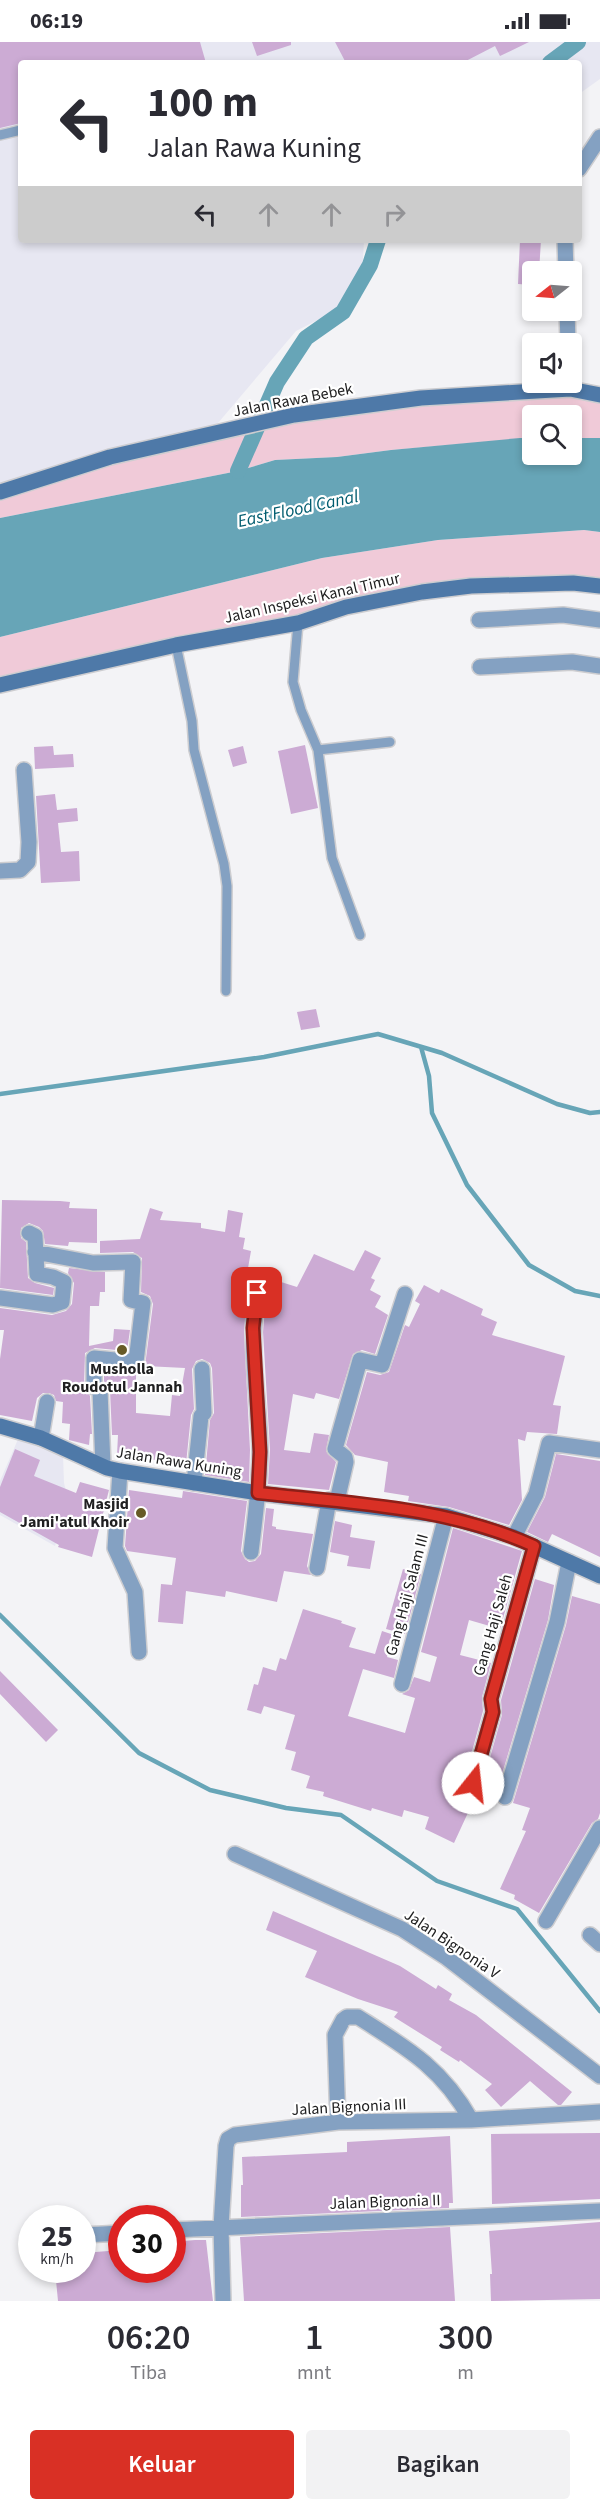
<!DOCTYPE html>
<html lang="id">
<head>
<meta charset="utf-8">
<style>
  :root { --surface:#fff; --page:#f2f2f3; --text:#2b2b33; --muted:#7c7c81; --accent:#d93025 }
  body { margin:0; font-family:"Source Sans 3",sans-serif; background:var(--page); color:var(--text); height:100vh; display:flex; flex-direction:column; font-size:22px; white-space:nowrap }
  * { box-sizing:border-box; margin:0 }
  p { font-size:20px; color:var(--muted) }
  .icon { flex:none; width:33px; height:33px; fill:none; stroke:currentColor; stroke-width:2; stroke-linecap:round; stroke-linejoin:round }
  .map { position:relative; height:2259px; overflow:hidden }
  .sheet { display:flex; flex-direction:column; background:var(--surface); flex:1 }
  .sheet>* { flex:none }
  .banner { position:absolute; left:18px; top:18px; width:564px; height:183px; border-radius:6px; box-shadow:0 3px 9px #0003; background:#fff; color:var(--text); overflow:hidden }
  .needle { width:39px; rotate:253deg }
  .controls { position:absolute; left:522px; top:219px; display:grid; gap:12px }
  .controls a { display:grid; place-items:center; width:60px; height:60px; border-radius:6px; background:var(--surface); box-shadow:0 3px 9px #0003; font-size:30px }
  .speed { position:absolute; left:18px; top:2163px; display:flex; gap:12px; font-size:30px; font-weight:700; text-align:center }
  .speed>* { display:grid; place-content:center; width:78px; height:78px; border-radius:50%; background:var(--surface); box-shadow:0 3px 9px #0003; line-height:1 }
  .speed small { font-size:15px; font-weight:400 }
  .speed .limit { border:9px solid #d22; background:#fff; color:#111 }
  .pin { position:absolute; display:grid; place-items:center; width:51px; height:51px; color:#fff; margin:-26px; border-radius:12px; box-shadow:0 3px 9px #0006 }
  .me { position:absolute; width:66px; margin:-33px; rotate:16deg; stroke-linejoin:round; filter:drop-shadow(0 0 4px #0008) }
  .turn { display:flex; align-items:center; gap:21px; height:126px; padding:0 30px; font-size:27px }
  .turn .icon { width:78px; height:78px; stroke-width:2.5 }
  .turn b { display:block; font-size:42px; line-height:51px }
  .lanes { display:flex; align-items:center; height:57px; padding:0 30px; background:#0003; justify-content:center; gap:30px; direction:ltr }
  .lanes .off { opacity:.35 }
  .eta { display:flex; justify-content:space-evenly; align-items:center; height:102px; text-align:center }
  .eta b { font-size:36px; font-weight:600; line-height:42px }
  .action { display:flex; gap:12px; margin-top:auto; padding:12px 30px }
  .action a { flex:1; height:69px; border-radius:6px; background:var(--accent); color:#fff; font-size:24px; font-weight:600; line-height:69px; text-align:center }
  .action a+a { background:var(--page); color:var(--text) }
  .status { display:flex; justify-content:space-between; align-items:center; height:42px; padding:0 30px; background:var(--surface); direction:ltr }
  .status svg { height:16px; fill:currentColor }
  .map>svg:first-child { display:block }
  .built { fill:#e7e7f2 }
  .green { fill:#f0cad8 }
  .water { fill:#67a5b7 }
  .lines { fill:none; stroke-linecap:round; stroke-linejoin:round }
  .stream { stroke:#67a5b7; stroke-width:4.5 }
  .canal { stroke:#67a5b7; stroke-width:16 }
  .building { fill:#ccabd4 }
  .lane-casing { stroke:#cdcdd0; stroke-width:12 }
  .street-casing { stroke:#cdcdd0; stroke-width:18 }
  .secondary-casing { stroke:#cdcdd0; stroke-width:18 }
  .lane { stroke:#84a1c2; stroke-width:9 }
  .street { stroke:#84a1c2; stroke-width:15 }
  .secondary { stroke:#4e79a8; stroke-width:15 }
  .route-casing { stroke:#8d1f18; stroke-width:15 }
  .route { stroke:#d93025; stroke-width:10 }
  .poi-dot { fill:#675a27; stroke:#fff; stroke-width:2 }
  .labels { text-anchor:middle; dominant-baseline:central; stroke-width:4.5; stroke-linejoin:round; paint-order:stroke }
  .street-label { font-size:16px; fill:#202021; stroke:#fff }
  .poi-label { font-size:16px; font-weight:bold; fill:#202021; stroke:#fff }
  .water-label { font-size:18px; font-style:italic; fill:#005c6f; stroke:#fff }
</style>
</head>
<body>
<div class="status"><b>06:19</b><svg viewBox="0 0 49 12"><path d="M0 12V9h3v3zM5 12V6h3v6zM10 12V3h3v9zM15 12V0h3v12zM26 1h20v11H26zM47 4h2v5h-2z"/></svg></div>
<div class="map">
<svg width="600" height="2259" viewBox="0 0 600 2259">
  <rect width="100%" height="100%" fill="#f3f3f6"/>
  <path class="built" d="M0,0H600V37L579,52V21H21V198H364L361,256L296,289L207,394L0,450Z
    M19,1395L63,1413L64,1441L69,1461L55,1504L0,1473V1439Z"/>
  <path class="green" d="M600,353V396H572V374H532V396L391,408L337,415L275,418L238,429L0,476V450L110,415L421,356Z
    M584,488L600,490V544L436,548L0,643V595L322,516L438,498Z"/>
  <path class="water" d="M520,396H532V412H572V396H600V490L584,488L438,498L322,516L0,595V476L238,429L275,418L337,415L391,408Z"/>
  <g class="lines">
    <path class="stream" d="M421,1005L429,1034L432,1071L467,1143L529,1223L575,1249L600,1254
      M0,1052L264,1015L378,992L442,1011L557,1062L590,1071L600,1070
      M0,1573L139,1711L210,1748L286,1766L341,1773L437,1839L517,1867L600,1969"/>
    <path class="canal" d="M550,21L578,0
      M238,429L277,340L306,296L343,270L370,223L378,198"/>
  </g>
  <path class="building" d="M0,0H200L206,21H21V81L0,86Z
    M252,0H291V3L257,14Z
    M335,0H529L500,14L495,4L462,21H346Z
    M520,198H541L539,230H532V243L518,242Z
    M305,703L318,766L291,772L278,709Z
    M53,704L54,713L73,712L74,725L35,727L34,705Z
    M243,704L247,721L233,725L228,708Z
    M55,752L57,768L77,766L78,779L58,781L61,810L79,809L80,839L41,841L36,754Z
    M316,967L320,985L301,988L297,970Z
    M2,1158L60,1159L70,1160L69,1166L97,1167V1201L69,1200L68,1204L45,1202L43,1189L39,1185L29,1181L21,1186V1196L26,1200L28,1236L35,1241L54,1246L53,1253L0,1246Z
    M150,1166L163,1170L160,1178L201,1181V1186L225,1190L228,1168L243,1171L239,1195L245,1196L243,1207L251,1209L244,1249L247,1250L244,1290L250,1408L249,1440L205,1433L210,1378L214,1371L212,1326L210,1321L202,1317L196,1319L192,1327L194,1367L191,1373L186,1422L117,1413L118,1393H112L110,1348L104,1339V1327L136,1330V1371L170,1374L172,1353L180,1354L185,1326L145,1324L153,1262L150,1254L141,1250L142,1216L133,1210L100,1211V1199L140,1197Z
    M365,1208L381,1216L371,1236L375,1238L370,1248L381,1254L375,1265L388,1273L375,1312L362,1308L353,1312L339,1357L316,1351L314,1357L293,1352L284,1408L310,1411L314,1391L329,1393L326,1409L336,1420L329,1448L268,1442L270,1408L263,1290L266,1255L275,1257L281,1240L297,1245L314,1212L354,1229Z
    M69,1226L105,1230V1250H100L99,1264H90L89,1304L113,1299L114,1287L130,1288L127,1309L95,1306L85,1311L84,1345L90,1354L92,1392H90L89,1403L69,1398L70,1382L62,1381L63,1360L56,1359L54,1353L49,1351H43L37,1356L32,1379L0,1373V1317L4,1288H0V1266L52,1273L66,1269L72,1262L74,1241L68,1231Z
    M424,1243L439,1251L441,1247L483,1267L481,1273L497,1280L492,1293L565,1314L553,1363L561,1364L557,1392L527,1390L525,1399L518,1397L522,1458L509,1483L449,1465L408,1459L409,1454L384,1450L388,1420L355,1413L346,1403L367,1330L380,1333L389,1330L405,1283L409,1285L420,1262L415,1259Z
    M15,1407L40,1418L34,1434L76,1451L80,1440L109,1448L92,1515L58,1505L59,1503L0,1470V1445Z
    M556,1412L600,1419V1515L552,1492L548,1500L527,1490L545,1455Z
    M129,1448L182,1456L183,1449L247,1459L241,1509L245,1517L249,1520L255,1519L261,1512L266,1466L274,1467L272,1484L276,1485V1487L313,1492L307,1524L311,1533L284,1529L277,1560L226,1549L225,1555L186,1549L183,1582L158,1580L161,1542L172,1543L176,1516L127,1509L125,1504Z
    M335,1479L352,1483L350,1495L375,1499L370,1527L347,1524L349,1514L330,1510Z
    M453,1486L522,1509L500,1587L469,1578L460,1613L491,1621L482,1655L483,1669L464,1739L466,1748L471,1750L478,1749L454,1801L425,1787L429,1775L404,1768L402,1775L372,1766L371,1769L323,1754L324,1750L306,1746L310,1734L291,1728L296,1710L285,1707L295,1673L264,1664L261,1672L247,1668L254,1642L258,1643L263,1625L276,1629L280,1616L286,1618L303,1567L342,1579L341,1581L356,1586L349,1605L375,1612L382,1589L394,1593L387,1615L398,1618L394,1636L363,1627L348,1674L405,1691L415,1656L402,1652L409,1648L414,1635L430,1640L437,1615L421,1610Z
    M403,1527L421,1532L405,1592L386,1587Z
    M535,1537L554,1543L548,1578L497,1749L482,1744L502,1673L501,1658Z
    M572,1554L600,1562V1771L598,1777L592,1781L539,1871L514,1857L515,1853L500,1847L526,1789L522,1788L530,1766L513,1761L566,1583Z
    M0,1629L58,1688L46,1700L0,1652Z
    M273,1869L400,1924L436,1947L438,1943L452,1952L449,1958L476,1973L572,2050L561,2063H558L530,2039L501,2065L485,2048L492,2042L460,2018L459,2020L440,2008L442,2005L394,1975L398,1970L358,1957L305,1935L317,1909L266,1888Z
    M600,2091V2157L492,2162L491,2092Z
    M450,2094L453,2161H449V2166L241,2175V2143H243L242,2115L347,2110V2100Z
    M600,2180V2257L491,2259L490,2232H492L489,2189Z
    M450,2185L455,2259H244L240,2195Z
    M195,2198H206L213,2259H58L55,2228H82V2211L122,2208V2228H172V2200Z"/>
  <g class="lines">
    <g class="lane-casing">
      <path id="lane" d="M0,93L21,88
        M298,581L293,640L301,668L318,708L332,816L360,893
        M176,603L192,679L194,708L224,822L227,844L226,949
        M318,708L390,700"/>
    </g>
    <g class="street-casing">
      <path id="street" d="M579,127L600,95
        M565,198L566,230
        M567,268L568,302
        M479,578L563,573L600,578
        M480,625L572,620L600,624
        M0,829L20,828L28,820L29,800L24,728
        M35,1210L93,1221L133,1220L131,1258L143,1261L136,1320L94,1316V1345L100,1348L103,1424
        M0,1256L53,1263L62,1260L64,1240L53,1235L37,1232L35,1194L29,1191
        M41,1396L47,1360
        M120,1429L115,1506L135,1550L139,1610
        M194,1441L201,1374L204,1371L202,1327
        M337,1459L346,1420L345,1415L335,1407L360,1318L382,1323L405,1252
        M514,1495L536,1452L549,1401L600,1408
        M251,1510C255,1476 260,1442 260,1408C259,1356 248,1303 257,1251
        M317,1526L329,1458
        M402,1642L446,1474
        M473,1741L493,1670L491,1657L534,1504
        M505,1755L557,1580L569,1520
        M235,1812L402,1887L447,1916L600,2034
        M546,1879L600,1786
        M590,1893L600,1902
        M338,2080L335,1993L343,1978L347,1975H358C407,2006 442,2026 471,2078
        M172,2188L600,2169
        M83,2193L122,2191
        M223,2259L221,2185L226,2104L228,2097L235,2093L338,2080L471,2078L600,2070"/>
    </g>
    <g class="secondary-casing">
      <path id="secondary" d="M0,450L110,415L294,373L421,356L570,347L600,353
        M0,643L176,603L298,581L346,565L422,550L471,544L573,541L600,544
        M0,1384L41,1396L107,1426L120,1429L258,1451L446,1474L514,1495L600,1534"/>
    </g>
    <use href="#lane" class="lane"/>
    <use href="#street" class="street"/>
    <use href="#secondary" class="secondary"/>
  </g>
  <g class="lines">
    <g class="route-casing">
      <path id="route" d="M257,1251L253,1286L260,1410L258,1451C351,1461 448,1465 534,1504L491,1657L493,1670L473,1741"/>
    </g>
    <use href="#route" class="route"/>
  </g>
  <g class="poi-dot">
    <circle cx="122" cy="1308" r="6"/>
    <circle cx="141" cy="1471" r="6"/>
  </g>
  <g class="labels">
    <g class="street-label">
      <text transform="translate(293 358) rotate(-11)">Jalan Rawa Bebek</text>
      <text transform="translate(312 556) rotate(-13)">Jalan Inspeksi Kanal Timur</text>
      <text transform="translate(179 1420) rotate(9)">Jalan Rawa Kuning</text>
      <text transform="translate(407 1553) rotate(-75)">Gang Haji Salam III</text>
      <text transform="translate(493 1583) rotate(-74)">Gang Haji Saleh</text>
      <text transform="translate(452 1902) rotate(34)">Jalan Bignonia V</text>
      <text transform="translate(349 2065) rotate(-3)">Jalan Bignonia III</text>
      <text transform="translate(385 2160) rotate(-2)">Jalan Bignonia II</text>
    </g>
    <g class="poi-label">
      <text x="122" y="1327">Musholla<tspan x="122" dy="18">Roudotul Jannah</tspan></text>
      <text x="129" y="1462" text-anchor="end">Masjid<tspan x="129" dy="18">Jami'atul Khoir</tspan></text>
    </g>
    <g class="water-label">
      <text transform="translate(298 467) rotate(-12)">East Flood Canal</text>
    </g>
  </g>
</svg>
<div class="controls">
<a><svg class="needle" viewBox="-14 -14 28 28"><path d="M0-13l5 13h-10z" fill="#e53935"/><path d="M0 13l5-13h-10z" fill="#7c7c81"/></svg></a>
<a><svg class="icon" aria-label="sound" viewBox="0 0 24 24"><path d="M4 9h4l5-4v14l-5-4H4zM17 9q2 3 0 6"/></svg></a>
<a><svg class="icon" aria-label="search" viewBox="0 0 24 24"><circle cx="10" cy="10" r="6"/><path d="M15 15l6 6"/></svg></a>
</div>
<div class="speed"><div>25<small>km/h</small></div><div class="limit">30</div></div>
<div class="pin" style="left:257px;top:1251px;background:#d93025"><svg class="icon" aria-label="arrive" viewBox="0 0 24 24"><path d="M6 21V4h12l-3 4 3 4H6"/></svg></div>
<svg class="me" style="left:473px;top:1741px" viewBox="-20 -20 40 40"><circle r="19" fill="#fff"/><path d="M0-13L10 11 0 6-10 11z" fill="#d93025"/></svg>
<div class="banner">
<div class="turn"><svg class="icon" aria-label="left" viewBox="0 0 24 24"><path d="M17 20v-9H6M10 6l-5 5 5 5"/></svg><div><b>100 m</b>Jalan Rawa Kuning</div></div>
<div class="lanes"><svg class="icon" aria-label="left" viewBox="0 0 24 24"><path d="M17 20v-9H6M10 6l-5 5 5 5"/></svg><svg class="icon off" aria-label="ahead" viewBox="0 0 24 24"><path d="M12 20V5M6 11l6-6 6 6"/></svg><svg class="icon off" aria-label="ahead" viewBox="0 0 24 24"><path d="M12 20V5M6 11l6-6 6 6"/></svg><svg class="icon off" aria-label="right" viewBox="0 0 24 24"><path d="M7 20v-9h11M14 6l5 5-5 5"/></svg></div>
</div>
</div>
<section class="sheet">
<div class="eta">
<div><b>06:20</b><p>Tiba</p></div>
<div><b>1</b><p>mnt</p></div>
<div><b>300</b><p>m</p></div>
</div>
<div class="action"><a>Keluar</a><a>Bagikan</a></div>
</section>
</body>
</html>
